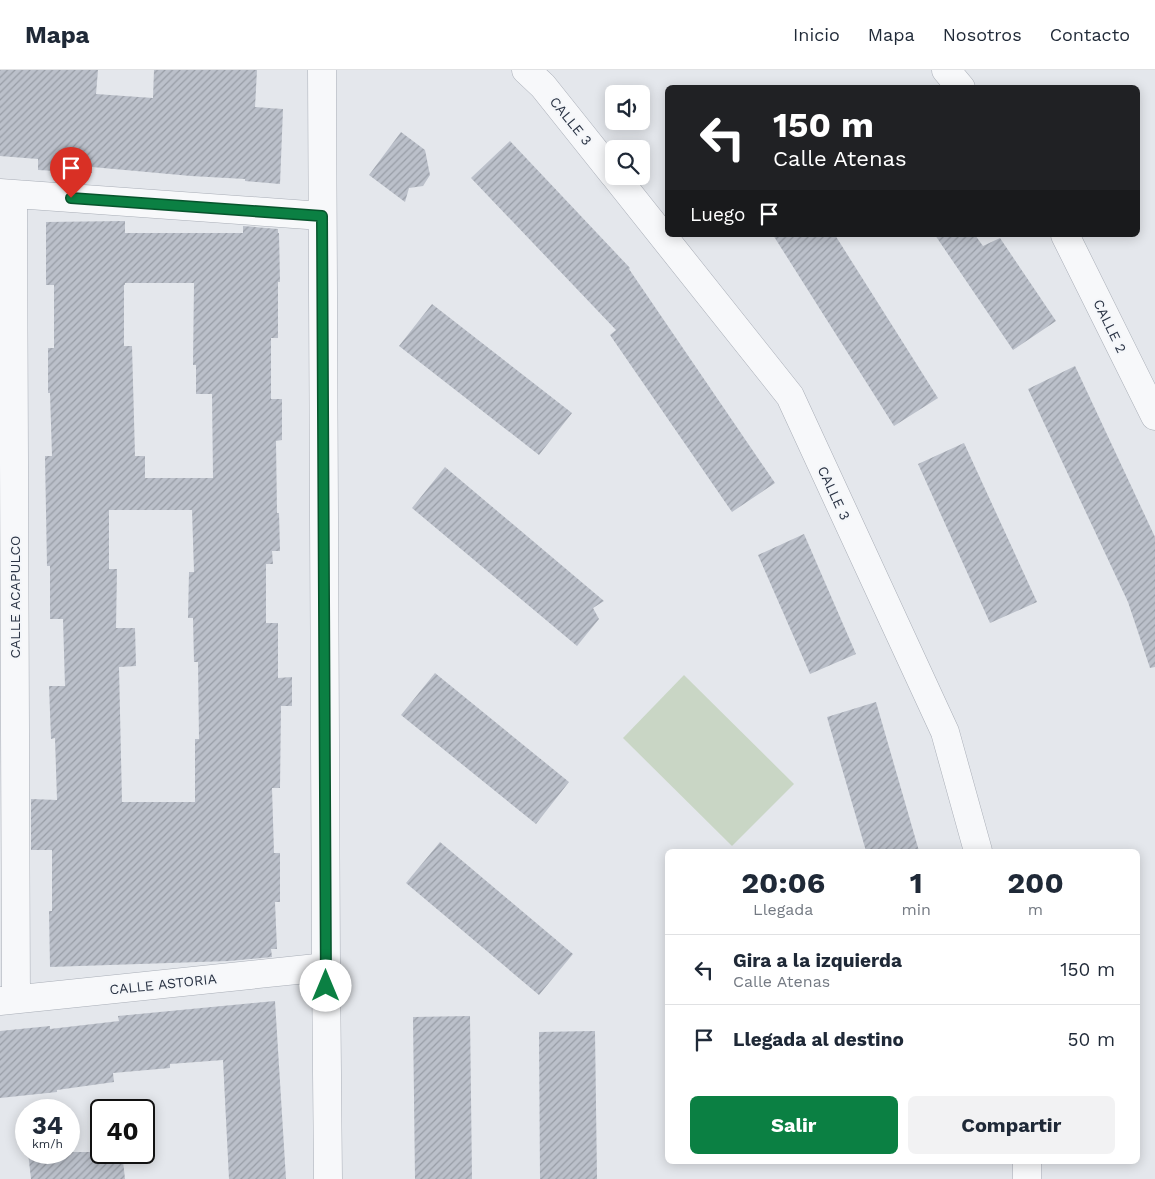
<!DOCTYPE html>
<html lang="es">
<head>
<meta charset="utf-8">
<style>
  :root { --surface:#fff; --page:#f2f2f3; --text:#1f2937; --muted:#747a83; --line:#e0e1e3; --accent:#0b8043 }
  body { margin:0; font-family:"Work Sans",sans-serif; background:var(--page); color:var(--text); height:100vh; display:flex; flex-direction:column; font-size:19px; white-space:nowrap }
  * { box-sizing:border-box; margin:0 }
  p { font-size:16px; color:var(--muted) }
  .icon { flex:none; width:28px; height:28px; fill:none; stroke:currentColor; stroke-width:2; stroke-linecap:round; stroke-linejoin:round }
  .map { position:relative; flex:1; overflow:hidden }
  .drawer { position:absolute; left:665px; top:779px; width:475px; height:315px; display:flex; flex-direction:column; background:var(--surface); border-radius:8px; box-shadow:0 2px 12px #0003 }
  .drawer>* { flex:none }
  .top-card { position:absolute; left:665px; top:15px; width:475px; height:152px; border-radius:8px; box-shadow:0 2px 12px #0003; background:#202124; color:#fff; overflow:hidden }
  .fabs { position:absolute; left:605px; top:15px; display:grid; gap:10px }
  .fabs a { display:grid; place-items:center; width:45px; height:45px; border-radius:8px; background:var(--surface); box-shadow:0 2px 12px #0003; font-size:25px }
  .speed { position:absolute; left:15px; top:1029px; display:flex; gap:10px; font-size:25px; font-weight:700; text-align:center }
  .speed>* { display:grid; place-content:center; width:65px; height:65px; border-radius:50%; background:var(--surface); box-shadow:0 2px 12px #0003; line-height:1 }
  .speed small { font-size:12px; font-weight:400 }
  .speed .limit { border:2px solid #111; border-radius:8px; background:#fff; color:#111 }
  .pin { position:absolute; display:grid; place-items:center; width:42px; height:42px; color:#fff; margin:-51px -21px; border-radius:50% 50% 50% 0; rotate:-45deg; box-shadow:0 0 5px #0007 }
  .pin .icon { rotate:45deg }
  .me { position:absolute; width:55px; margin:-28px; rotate:0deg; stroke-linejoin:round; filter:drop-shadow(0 0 4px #0008) }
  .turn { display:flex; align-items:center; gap:18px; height:105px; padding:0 25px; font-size:22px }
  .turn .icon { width:65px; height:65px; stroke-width:2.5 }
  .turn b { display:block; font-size:35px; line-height:42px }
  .then { display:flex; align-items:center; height:48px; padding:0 25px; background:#0003; gap:10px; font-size:19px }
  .eta { display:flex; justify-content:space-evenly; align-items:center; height:85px; text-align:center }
  .eta b { font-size:30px; font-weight:700; line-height:35px }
  .action { display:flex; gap:10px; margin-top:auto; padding:10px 25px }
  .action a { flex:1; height:58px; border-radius:8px; background:var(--accent); color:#fff; font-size:20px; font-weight:700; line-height:58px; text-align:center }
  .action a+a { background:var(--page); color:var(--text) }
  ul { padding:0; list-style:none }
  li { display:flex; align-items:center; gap:15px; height:70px; padding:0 25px; border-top:1px solid var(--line) }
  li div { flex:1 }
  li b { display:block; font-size:19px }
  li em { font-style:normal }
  header { display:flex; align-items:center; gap:30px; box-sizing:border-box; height:70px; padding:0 25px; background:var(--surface); border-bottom:1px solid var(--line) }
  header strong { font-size:24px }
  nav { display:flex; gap:28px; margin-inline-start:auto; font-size:18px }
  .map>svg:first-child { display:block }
  .grass { fill:#c9d6c5 }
  .building { fill:url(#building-hatch); fill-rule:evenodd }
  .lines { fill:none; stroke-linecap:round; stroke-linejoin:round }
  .minor-casing { stroke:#a9aeb7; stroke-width:29 }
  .tertiary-casing { stroke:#a9aeb7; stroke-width:29 }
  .minor { stroke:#f7f8fa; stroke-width:28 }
  .tertiary { stroke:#f7f8fa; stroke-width:28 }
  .route-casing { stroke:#07532c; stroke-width:12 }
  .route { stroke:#0b8043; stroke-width:9 }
  .labels { text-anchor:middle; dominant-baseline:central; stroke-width:4; stroke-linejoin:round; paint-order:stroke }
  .street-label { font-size:14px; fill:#2b3445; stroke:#f4f6f9 }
</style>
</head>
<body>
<header>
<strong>Mapa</strong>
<nav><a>Inicio</a><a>Mapa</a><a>Nosotros</a><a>Contacto</a></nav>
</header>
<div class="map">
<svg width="1155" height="1109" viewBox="0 0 1155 1109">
  <defs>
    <pattern id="building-hatch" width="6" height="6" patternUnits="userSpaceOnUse" patternTransform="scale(1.25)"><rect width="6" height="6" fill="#bbc0ca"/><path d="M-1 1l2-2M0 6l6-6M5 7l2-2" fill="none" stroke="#989da6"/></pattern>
  </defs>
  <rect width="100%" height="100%" fill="#e4e7ec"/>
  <path class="grass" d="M684,605L794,714L732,776L623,668Z"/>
  <path class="building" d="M0,0H98L96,24L153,28L154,0H257L255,37L283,39L280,114L245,111V109L191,106L92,97V103L38,100V89L0,86Z
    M401,62L425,80L430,105L423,116L409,118L405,132L369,105Z
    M510,71L630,198L629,199L775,413L732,442L610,265L616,260L471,108Z
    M125,151V163H243V156L278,159V163H279L280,212H278V268H271V329H282V370L276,371L277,443H279L280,481H272L273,494H266V553H278V608L292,607V636H281L280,718H272L274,783H280V832H275L277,879H271L272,887L229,891L50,897L49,841H52V780H31V729L57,730L55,668L51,669L49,616H65L63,549H50V496H47L45,386H52L50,323H48V278H54V215H46V152ZM125,213H194L193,295H196V324H212L213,408H145V386H135L132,276H124V215H125ZM109,440H192L194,502H189L188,548H193L194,592H198L199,669H195V732H122L119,597L136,596L135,558H116L117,499H109Z
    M773,165H835L938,328L894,356Z
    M935,165H975L983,176L1000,168L1056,251L1013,280Z
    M432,234L572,343L539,385L399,276Z
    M1075,296L1155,467V597L1150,598L1128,532L1028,319Z
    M964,373L1037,532L990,553L918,394Z
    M445,397L604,531L593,538L599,549L577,576L412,438Z
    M804,464L856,584L810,604L758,485Z
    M435,603L569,712L536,754L401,645Z
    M876,632L919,781H866L827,647Z
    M440,772L573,884L539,925L406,813Z
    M275,931L286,1109H229L223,990L170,994V998L113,1003L114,1012L57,1020V1022L0,1028V961L50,956V959L119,951L118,946Z
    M470,946L472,1109H415L413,947Z
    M595,961L597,1109H540L539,962Z
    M28,1082H122L125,1109H31Z"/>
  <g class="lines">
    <g class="minor-casing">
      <path id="minor" d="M526,0L543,16L614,105
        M946,0L961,18
        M615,106L790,326L945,662L978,781
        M0,123L322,146
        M13,124L16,929
        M1065,165L1155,346
        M0,931L326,897
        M1027,1109V1091"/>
    </g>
    <g class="tertiary-casing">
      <path id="tertiary" d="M322,0L326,897L328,1109"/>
    </g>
    <use href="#minor" class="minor"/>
    <use href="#tertiary" class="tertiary"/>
  </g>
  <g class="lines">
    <g class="route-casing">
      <path id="route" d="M71,128L322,146L326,916"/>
    </g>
    <use href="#route" class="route"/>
  </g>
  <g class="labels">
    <g class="street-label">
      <text transform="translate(571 51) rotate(51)">CALLE 3</text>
      <text transform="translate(1110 256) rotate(64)">CALLE 2</text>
      <text transform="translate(834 423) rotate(65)">CALLE 3</text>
      <text transform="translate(15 527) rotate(-90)">CALLE ACAPULCO</text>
      <text transform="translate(163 914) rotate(-6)">CALLE ASTORIA</text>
    </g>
  </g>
</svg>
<div class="fabs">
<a><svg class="icon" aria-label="sound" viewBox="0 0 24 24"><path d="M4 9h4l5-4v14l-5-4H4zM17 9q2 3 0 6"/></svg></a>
<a><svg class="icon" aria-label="search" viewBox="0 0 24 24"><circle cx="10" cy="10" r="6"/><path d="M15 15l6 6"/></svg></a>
</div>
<div class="speed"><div>34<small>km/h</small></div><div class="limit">40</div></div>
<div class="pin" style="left:71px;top:128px;background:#d93025"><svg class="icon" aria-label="arrive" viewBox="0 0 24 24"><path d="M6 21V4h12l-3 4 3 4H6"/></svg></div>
<svg class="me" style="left:326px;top:916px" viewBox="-20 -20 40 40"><circle r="19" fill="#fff"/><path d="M0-13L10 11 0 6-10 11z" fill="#0b8043"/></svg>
<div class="top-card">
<div class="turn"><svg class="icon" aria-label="left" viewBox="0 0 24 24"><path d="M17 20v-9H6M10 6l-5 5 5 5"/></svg><div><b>150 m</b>Calle Atenas</div></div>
<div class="then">Luego<svg class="icon" aria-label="arrive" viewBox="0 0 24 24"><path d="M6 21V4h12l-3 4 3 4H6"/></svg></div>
</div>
<section class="drawer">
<div class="eta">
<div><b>20:06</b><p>Llegada</p></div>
<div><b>1</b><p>min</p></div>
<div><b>200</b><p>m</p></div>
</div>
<ul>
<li><svg class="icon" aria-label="left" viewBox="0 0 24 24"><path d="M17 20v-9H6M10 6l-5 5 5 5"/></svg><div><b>Gira a la izquierda</b><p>Calle Atenas</p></div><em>150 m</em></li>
<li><svg class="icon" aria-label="arrive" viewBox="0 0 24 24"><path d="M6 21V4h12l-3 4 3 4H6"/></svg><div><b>Llegada al destino</b></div><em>50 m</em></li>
</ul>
<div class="action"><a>Salir</a><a>Compartir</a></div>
</section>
</div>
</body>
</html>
